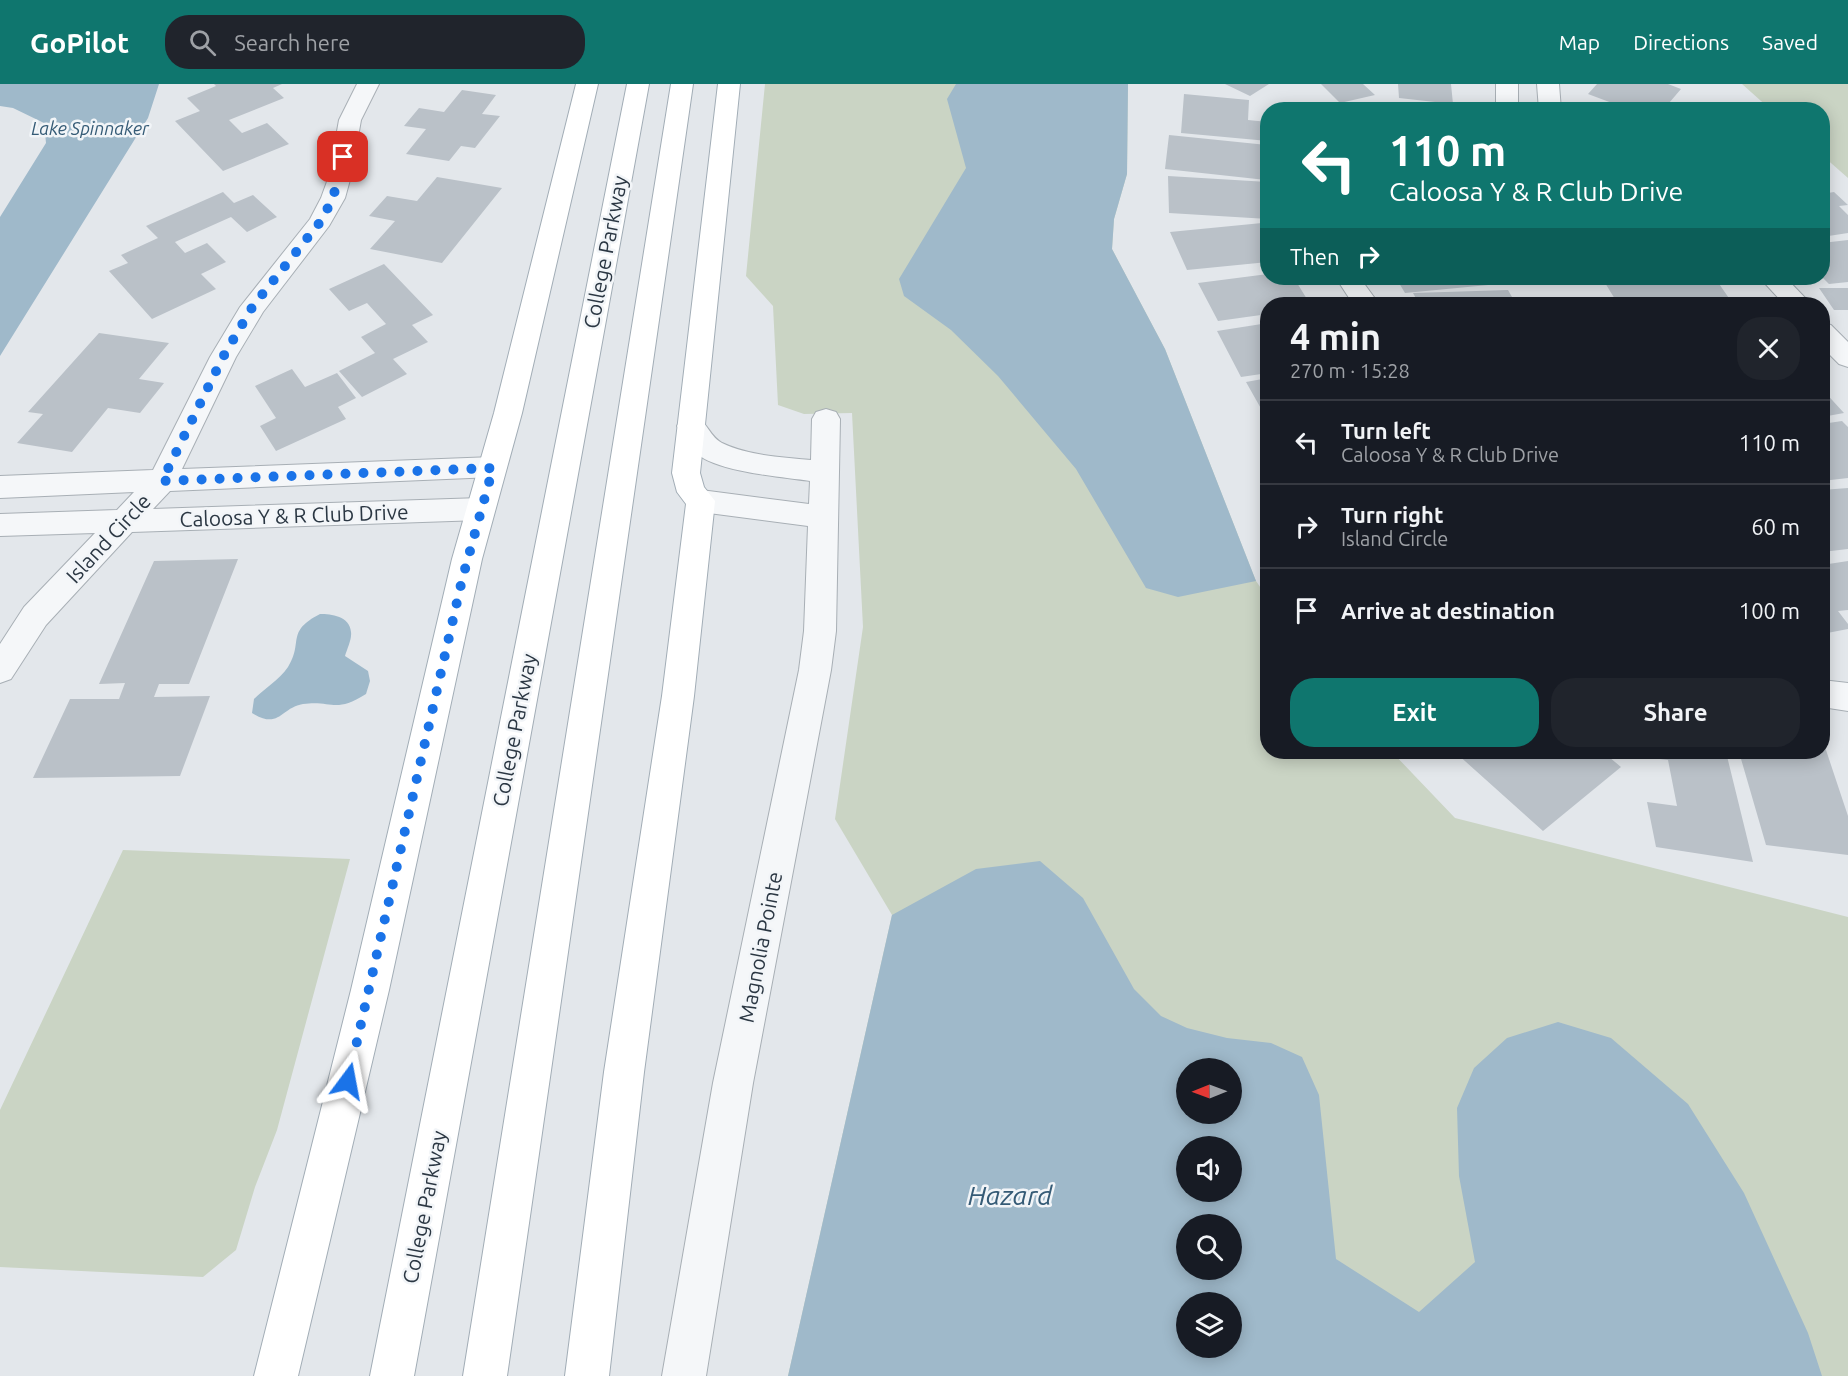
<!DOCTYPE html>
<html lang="en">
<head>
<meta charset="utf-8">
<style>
  :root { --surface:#171b24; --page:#20242c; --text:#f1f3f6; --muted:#9ea1a6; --line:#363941; --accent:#0f766e }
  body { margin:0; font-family:Ubuntu,sans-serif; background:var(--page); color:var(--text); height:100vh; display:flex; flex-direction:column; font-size:22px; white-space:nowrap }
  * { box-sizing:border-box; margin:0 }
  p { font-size:20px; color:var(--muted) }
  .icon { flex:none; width:33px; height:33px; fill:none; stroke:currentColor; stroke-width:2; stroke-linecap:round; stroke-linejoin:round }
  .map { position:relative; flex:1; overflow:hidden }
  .details { position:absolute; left:1260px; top:213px; width:570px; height:462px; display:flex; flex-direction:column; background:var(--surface); border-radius:24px; box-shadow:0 3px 15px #0003 }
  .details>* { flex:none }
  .guide { position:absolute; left:1260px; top:18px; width:570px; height:183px; border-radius:24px; box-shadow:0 3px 15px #0003; background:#0f766e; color:#fff; overflow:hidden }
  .needle { width:39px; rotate:269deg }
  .fabs { position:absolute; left:1176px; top:974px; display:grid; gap:12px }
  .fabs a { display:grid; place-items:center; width:66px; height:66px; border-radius:50%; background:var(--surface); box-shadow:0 3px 15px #0003; font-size:30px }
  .pin { position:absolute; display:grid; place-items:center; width:51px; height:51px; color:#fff; margin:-26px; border-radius:12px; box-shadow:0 3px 9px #0006 }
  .me { position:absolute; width:66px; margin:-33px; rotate:13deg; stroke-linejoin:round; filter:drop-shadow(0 0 4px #0008) }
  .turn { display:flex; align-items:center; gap:21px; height:126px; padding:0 30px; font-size:27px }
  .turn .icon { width:78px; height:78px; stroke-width:2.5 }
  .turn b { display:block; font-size:42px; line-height:51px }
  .then { display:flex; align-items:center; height:57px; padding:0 30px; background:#0003; gap:12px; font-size:22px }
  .round { display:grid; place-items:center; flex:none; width:63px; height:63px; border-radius:24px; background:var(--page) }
  .headline { display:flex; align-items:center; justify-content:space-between; height:102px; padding:0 30px }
  h1 { font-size:36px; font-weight:700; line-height:45px }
  .action { display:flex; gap:12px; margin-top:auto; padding:12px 30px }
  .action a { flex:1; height:69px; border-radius:24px; background:var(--accent); color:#fff; font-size:24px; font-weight:700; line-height:69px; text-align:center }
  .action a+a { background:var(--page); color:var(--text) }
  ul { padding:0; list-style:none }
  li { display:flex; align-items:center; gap:18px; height:84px; padding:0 30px; border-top:2px solid var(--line) }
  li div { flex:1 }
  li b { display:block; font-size:22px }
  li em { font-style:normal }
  header { display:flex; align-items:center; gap:36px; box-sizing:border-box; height:84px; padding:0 30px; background:var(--accent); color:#fff }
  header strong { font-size:28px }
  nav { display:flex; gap:33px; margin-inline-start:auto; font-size:21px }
  .search { width:420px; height:54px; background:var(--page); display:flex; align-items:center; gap:15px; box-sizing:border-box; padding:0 21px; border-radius:24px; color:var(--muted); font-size:22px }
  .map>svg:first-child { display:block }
  .green { fill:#cad4c4; fill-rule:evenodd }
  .water { fill:#9fb9ca; fill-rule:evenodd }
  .building { fill:#bac1c8 }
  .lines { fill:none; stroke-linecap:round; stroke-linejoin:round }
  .minor-casing { stroke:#a8afb5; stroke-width:2 }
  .primary-casing { stroke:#a2adb6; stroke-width:2 }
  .minor { fill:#f5f7f9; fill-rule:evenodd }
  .primary { fill:#fff; fill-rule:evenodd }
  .route { stroke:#1a73e8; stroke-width:10; stroke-dasharray:0 18 }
  .labels { text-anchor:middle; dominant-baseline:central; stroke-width:5; stroke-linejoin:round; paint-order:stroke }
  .far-water-label { font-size:18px; font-style:italic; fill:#355b76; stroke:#f2f5f8 }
  .street-label { font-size:21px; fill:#2b3743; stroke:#f2f5f8 }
  .near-water-label { font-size:27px; font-style:italic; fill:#355b76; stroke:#f2f5f8 }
</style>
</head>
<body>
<header>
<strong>GoPilot</strong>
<div class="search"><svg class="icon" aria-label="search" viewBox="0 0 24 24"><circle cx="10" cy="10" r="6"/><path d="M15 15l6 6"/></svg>Search here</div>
<nav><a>Map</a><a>Directions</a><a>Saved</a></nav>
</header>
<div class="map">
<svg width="1848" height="1292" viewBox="0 0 1848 1292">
  <rect width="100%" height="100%" fill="#e3e7eb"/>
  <path class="green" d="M765,0H1128L1127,90L1114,135L1112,165L1165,265L1256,497L1267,513L1268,668H1392L1455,734L1848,833V1292H788L892,831L835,735L863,543L852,329L804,330L778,321L773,222L746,192ZM1186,984H1232V1029H1186ZM1186,1062H1232V1107H1186ZM1186,1140H1232V1185H1186ZM1186,1218H1232V1263H1186Z
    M1742,0H1848V94L1823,72L1822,26L1770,25Z
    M123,766L350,775L277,1046L255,1103L236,1166L203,1193L0,1183V1026Z"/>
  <path class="water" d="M0,0H159L148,34L0,272V133L46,59L44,39L13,24L0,22Z
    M956,0H1128L1127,90L1114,135L1112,165L1165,265L1256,497L1178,513L1146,504L1076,385L998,292L951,246L904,212L899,195L966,84L947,15Z
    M320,530C331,530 350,532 351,548C352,555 347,565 345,572L368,587L370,597L366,610C334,630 333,616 303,620C280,624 280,646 252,629L254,615C265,604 279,596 288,583C304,558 285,548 320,530Z
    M1040,777L1083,814L1134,905L1161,932L1187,944L1227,954L1271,959L1302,973L1319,1011L1336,1175L1419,1228L1475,1178L1459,1092L1457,1024L1474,984L1507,954L1558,938L1611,954L1688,1020L1744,1109L1808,1249L1822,1292H788L892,831L976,785ZM1186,984H1232V1029H1186ZM1186,1062H1232V1107H1186ZM1186,1140H1232V1185H1186ZM1186,1218H1232V1263H1186Z"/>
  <path class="building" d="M214,0H282L273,4L284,14L229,36L242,49L267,39L289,60L223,87L175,37L200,27L187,14L216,2Z
    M1225,0H1269L1250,12Z
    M1321,0H1363L1375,11L1340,19Z
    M1398,0H1451L1453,20L1399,14Z
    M1597,0H1668L1681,5L1663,26H1617L1620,22L1588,10Z
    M462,6L496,11L482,30L500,32L475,64L461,62L449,77L406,70L426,45L404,42L419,24L444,28Z
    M1184,10L1249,16L1248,36L1268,38V57L1181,49Z
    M1727,19L1735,26H1697V24Z
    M1169,51L1267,61L1266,96L1165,85Z
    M1168,92L1268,98V135L1169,129Z
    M437,93L502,104L442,179L370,165L395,137L369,132L387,112L417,117Z
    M223,108L234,119L253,111L277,133L247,148L231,133L175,158L185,169L207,159L226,178L201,190L216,205L152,235L109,187L128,179L121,171L158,154L146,142Z
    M1834,108L1848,121L1839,122L1848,131V149L1822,153V110Z
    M1262,139L1268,149V178L1187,186L1170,148Z
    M1848,156V198L1829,200L1822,193V159Z
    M384,180L433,231L412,241L428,258L393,275L407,290L362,313L339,287L375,269L361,253L386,240L367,219L349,227L329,205Z
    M1268,190V194H1294L1310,220H1268V230L1218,237L1198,199Z
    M1396,194H1505L1509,199L1405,209Z
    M1602,194H1715L1733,220H1618Z
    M1819,204H1848V226H1834Z
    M1508,206L1516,220H1419L1413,209Z
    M1268,239V289L1241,293L1217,247Z
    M99,249L169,259L139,295L164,299L140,329L108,324L72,368L17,359L43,330L28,328Z
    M292,285L305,303L337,289L356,314L338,323L346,335L276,367L260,342L276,334L255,302Z
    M1268,294V337L1246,298Z
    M1822,305L1844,329L1822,333Z
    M1842,337L1848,343V394L1822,397V340Z
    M1848,404V465L1822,468V406Z
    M238,475L189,600H159L154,613L210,612L180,692L33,694L70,615H119L125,599L99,600L154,477Z
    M1848,477V526L1838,527L1848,540V545L1822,550V481Z
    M1823,657L1848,732V771L1766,761L1739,668H1822Z
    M1459,668H1603L1621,683L1543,747L1456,669Z
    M1642,668H1726L1753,778L1656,763L1647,718L1677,722L1668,676L1643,673Z"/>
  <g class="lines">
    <g class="minor-casing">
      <path id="minor" d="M357,0H379L361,36L351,92L345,114L329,142L263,228L236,273L182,385L493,373L503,376L507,383L503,390L493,393L170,407L153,425L481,414L491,417L495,425L491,433L481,436L132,448L46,541L11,595L0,599V560L24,523L95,449L0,452V430L117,426L134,408L0,414V392L153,386L210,273L240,223L310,135L321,114L329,92L339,36Z
        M1496,0H1518V26H1496Z
        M1537,0H1559L1561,26H1539Z
        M1336,194H1360L1379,220H1353Z
        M1760,194H1786L1811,220H1784Z
        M1822,239L1831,241L1848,258V283L1839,280L1822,263Z
        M826,325L836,328L840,335L836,547L831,586L753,999L706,1292H662L713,999L799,586L804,547L808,442L701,428L691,425L687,417L691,409L701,406L809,420L810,397C782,393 717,388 696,369C689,362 682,351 677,342L681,335C708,327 704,349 722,359C749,372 782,373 811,376L812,335L816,328Z
        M1822,596L1848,599V627L1822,623Z"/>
    </g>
    <g class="primary-casing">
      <path id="primary" d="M576,0H598L522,329L482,475L389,906L298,1292H254L351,906L452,475L494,329Z
        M627,0H649L414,1292H370Z
        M671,0H693L507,1292H463Z
        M718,0H740L700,389L704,403L715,417L694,612L644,988L609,1292H565L604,988L662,612L686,420L677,408L672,389Z"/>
    </g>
    <use href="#minor" class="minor"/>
    <use href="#primary" class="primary"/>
  </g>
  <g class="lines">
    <path class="route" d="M343,73L333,114L321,137L253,222L223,273L162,397L493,384L462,496L348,997"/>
  </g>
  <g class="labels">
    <g class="far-water-label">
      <text x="90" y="44">Lake Spinnaker</text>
    </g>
    <g class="street-label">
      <text transform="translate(605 168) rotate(-79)">College Parkway</text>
      <text transform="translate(294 431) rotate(-2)">Caloosa Y &amp; R Club Drive</text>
      <text transform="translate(108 454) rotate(-47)">Island Circle</text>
      <text transform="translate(514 646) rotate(-79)">College Parkway</text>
      <text transform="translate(760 863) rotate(-79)">Magnolia Pointe</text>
      <text transform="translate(424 1123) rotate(-79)">College Parkway</text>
    </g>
    <g class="near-water-label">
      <text x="1010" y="1111">Hazard</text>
    </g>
  </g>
</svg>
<div class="fabs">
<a><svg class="needle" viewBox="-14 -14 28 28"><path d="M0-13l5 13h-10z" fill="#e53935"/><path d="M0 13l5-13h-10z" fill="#9ea1a6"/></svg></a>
<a><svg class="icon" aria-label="sound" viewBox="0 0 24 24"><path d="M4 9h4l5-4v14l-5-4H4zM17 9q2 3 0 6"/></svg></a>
<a><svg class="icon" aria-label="search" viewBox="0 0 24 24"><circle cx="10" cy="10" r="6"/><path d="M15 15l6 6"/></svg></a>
<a><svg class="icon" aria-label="layers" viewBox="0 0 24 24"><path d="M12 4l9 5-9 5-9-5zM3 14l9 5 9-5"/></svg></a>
</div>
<div class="pin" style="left:343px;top:73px;background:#d93025"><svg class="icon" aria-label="arrive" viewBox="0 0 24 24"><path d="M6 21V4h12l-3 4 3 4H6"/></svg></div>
<svg class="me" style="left:348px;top:997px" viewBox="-20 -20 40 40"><path d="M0-17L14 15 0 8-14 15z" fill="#1a73e8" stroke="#fff" stroke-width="4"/></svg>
<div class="guide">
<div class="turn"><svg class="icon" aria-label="left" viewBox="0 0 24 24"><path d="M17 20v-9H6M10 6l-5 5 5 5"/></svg><div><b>110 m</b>Caloosa Y &amp; R Club Drive</div></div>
<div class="then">Then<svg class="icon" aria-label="right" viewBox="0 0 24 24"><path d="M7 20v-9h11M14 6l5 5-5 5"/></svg></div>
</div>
<section class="details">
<div class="headline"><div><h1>4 min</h1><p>270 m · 15:28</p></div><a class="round"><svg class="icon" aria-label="close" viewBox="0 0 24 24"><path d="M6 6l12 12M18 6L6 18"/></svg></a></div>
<ul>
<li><svg class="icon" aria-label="left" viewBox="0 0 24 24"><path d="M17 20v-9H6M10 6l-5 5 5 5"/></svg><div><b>Turn left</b><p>Caloosa Y &amp; R Club Drive</p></div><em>110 m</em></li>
<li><svg class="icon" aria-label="right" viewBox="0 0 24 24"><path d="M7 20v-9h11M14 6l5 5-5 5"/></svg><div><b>Turn right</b><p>Island Circle</p></div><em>60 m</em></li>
<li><svg class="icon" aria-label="arrive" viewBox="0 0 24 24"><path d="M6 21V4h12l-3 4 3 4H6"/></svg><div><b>Arrive at destination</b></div><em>100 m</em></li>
</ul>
<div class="action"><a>Exit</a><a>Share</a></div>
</section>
</div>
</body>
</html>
